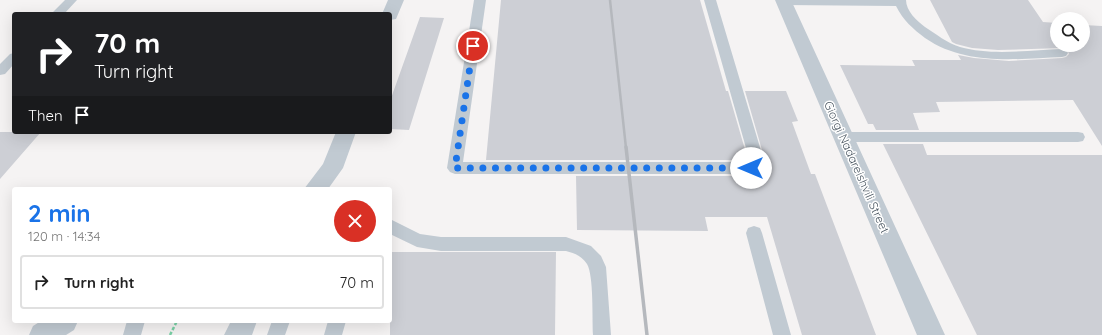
<!DOCTYPE html>
<html lang="en">
<head>
<meta charset="utf-8">
<style>
  :root { --surface:#fff; --page:#f2f2f2; --text:#222; --muted:#767676; --line:#e0e0e0; --accent:#1a73e8 }
  body { margin:0; font-family:Quicksand,sans-serif; background:var(--page); color:var(--text); height:100vh; display:flex; flex-direction:column; font-size:15px; white-space:nowrap }
  * { box-sizing:border-box; margin:0 }
  p { font-size:13px; color:var(--muted) }
  .icon { flex:none; width:22px; height:22px; fill:none; stroke:currentColor; stroke-width:2; stroke-linecap:round; stroke-linejoin:round }
  .map { position:relative; flex:1; overflow:hidden }
  .details { position:absolute; left:12px; top:187px; width:380px; height:136px; display:flex; flex-direction:column; background:var(--surface); border-radius:4px; box-shadow:0 4px 16px #0002 }
  .details>* { flex:none }
  .guide { position:absolute; left:12px; top:12px; width:380px; height:122px; border-radius:4px; box-shadow:0 4px 16px #0002; background:#202124; color:#fff; overflow:hidden }
  .buttons { position:absolute; left:1050px; top:12px; display:grid; gap:8px }
  .buttons a { display:grid; place-items:center; width:40px; height:40px; border-radius:50%; background:var(--surface); box-shadow:0 4px 16px #0002; font-size:20px }
  .pin { position:absolute; display:grid; place-items:center; width:34px; height:34px; color:#fff; margin:-17px; border:2px solid #fff; border-radius:50%; box-shadow:0 1px 4px #0007 }
  .me { position:absolute; width:44px; margin:-22px; rotate:270deg; stroke-linejoin:round; filter:drop-shadow(0 0 3px #0008) }
  .turn { display:flex; align-items:center; gap:14px; height:84px; padding:0 16px; font-size:18px }
  .turn .icon { width:52px; height:52px; stroke-width:2.5 }
  .turn b { display:block; font-size:28px; line-height:34px }
  .then { display:flex; align-items:center; height:38px; padding:0 16px; background:#0003; gap:8px; font-size:15px }
  .round { display:grid; place-items:center; flex:none; width:42px; height:42px; border-radius:21px; background:var(--page) }
  .summary { display:flex; align-items:center; justify-content:space-between; height:68px; padding:0 16px }
  h1 { font-size:24px; font-weight:800; line-height:30px; color:var(--accent) }
  ul { padding:0; list-style:none }
  li { display:flex; align-items:center; gap:12px; height:54px; margin:0 8px 6px; padding:0 8px; border:2px solid var(--line); border-radius:4px }
  li div { flex:1 }
  li b { display:block; font-size:15px }
  li em { font-style:normal }
  .map>svg:first-child { display:block }
  .building { fill:#cdcfd5 }
  .lines { fill:none; stroke-linecap:round; stroke-linejoin:round }
  .path { stroke:#7ad0a6; stroke-width:2.5; stroke-dasharray:3.5 2; stroke-linecap:butt }
  .lane { fill:#c1cad2; fill-rule:evenodd }
  .street { fill:#c1cad2; fill-rule:evenodd }
  .rail-far1 { stroke:#b5b8bd; stroke-width:2.5 }
  .rail { stroke:#b5b8bd; stroke-width:3.5 }
  .route { stroke:#1a73e8; stroke-width:7; stroke-dasharray:0 12.6 }
  .labels { text-anchor:middle; dominant-baseline:central; stroke-width:3; stroke-linejoin:round; paint-order:stroke }
  .street-label { font-size:12px; fill:#4a5661; stroke:#fff }
</style>
</head>
<body>
<div class="map">
<svg width="1102" height="335" viewBox="0 0 1102 335">
  <rect width="100%" height="100%" fill="#f5f3f3"/>
  <path class="building" d="M501,0H700L726,91H728L748,160H486Z
    M930,0H1028L1043,22L1057,23V45H1083V25L1102,26V146L1073,100L936,102L940,112L913,113L919,130H876L873,124H868L840,65L915,66L912,60H961L958,55L974,58L1009,61L1062,58L1066,57L1069,54L1067,49L1062,48L998,50L972,48L956,44L952,42Z
    M420,17L444,18L409,130L390,129V101Z
    M745,91H786L798,121L792,122L811,174H815L876,335H802L767,217H705L708,231L577,230L576,176H751L764,169L766,164Z
    M0,132H41L0,179Z
    M883,144H923L927,155H1102V335H977Z
    M390,252H556L555,335H390Z"/>
  <g class="lines">
    <path class="path" d="M170,335L177,321"/>
    <path class="lane" d="M65,0H77L64,14H51Z
      M474,0H486L463,162H750L704,0H716L765,164L763,168L751,174H455L450,172L447,168Z
      M780,0H906C906,11 917,21 925,27C936,34 947,43 960,47C992,56 1029,50 1062,49L1066,50L1068,53L1066,56L1062,57C1015,59 966,66 925,38C913,29 903,20 896,6L784,5L780,4L778,2Z
      M14,53V64L5,74L0,75V64L10,54Z
      M844,132H1078L1083,133L1085,137L1083,141L1078,142H844L839,141L837,137L839,133Z
      M390,219L420,234L441,237H566L591,246L601,256L606,267L611,335H593C592,319 594,276 587,264C582,256 574,253 566,251H441L417,247L390,234Z
      M754,226L760,228L762,233L791,335H773L746,233L748,228Z
      M127,321H145L141,335H123Z
      M272,321H290L285,335H267Z
      M328,321H346L342,335H324Z"/>
    <path class="street" d="M388,0H404L396,19L390,20V14H382Z
      M775,0H791L945,335H917Z
      M336,132H356L343,168L328,189H304L323,164Z
      M41,321H78L74,330L66,335H29L33,326Z
      M231,321H257L252,335H224Z"/>
    <path class="rail-far1" d="M610,0L626,148"/>
    <path class="rail" d="M626,147L647,335"/>
  </g>
  <g class="lines">
    <path class="route" d="M473,46L455,168H751"/>
  </g>
  <g class="labels">
    <g class="street-label">
      <text transform="translate(857 167) rotate(66)">Giorgi Nadareishvili Street</text>
    </g>
  </g>
</svg>
<div class="buttons">
<a><svg class="icon" aria-label="search" viewBox="0 0 24 24"><circle cx="10" cy="10" r="6"/><path d="M15 15l6 6"/></svg></a>
</div>
<div class="pin" style="left:473px;top:46px;background:#d93025"><svg class="icon" aria-label="arrive" viewBox="0 0 24 24"><path d="M6 21V4h12l-3 4 3 4H6"/></svg></div>
<svg class="me" style="left:751px;top:168px" viewBox="-20 -20 40 40"><circle r="19" fill="#fff"/><path d="M0-13L10 11 0 6-10 11z" fill="#1a73e8"/></svg>
<div class="guide">
<div class="turn"><svg class="icon" aria-label="right" viewBox="0 0 24 24"><path d="M7 20v-9h11M14 6l5 5-5 5"/></svg><div><b>70 m</b>Turn right</div></div>
<div class="then">Then<svg class="icon" aria-label="arrive" viewBox="0 0 24 24"><path d="M6 21V4h12l-3 4 3 4H6"/></svg></div>
</div>
<section class="details">
<div class="summary"><div><h1>2 min</h1><p>120 m · 14:34</p></div><a class="round" style="background:#d93025;color:#fff"><svg class="icon" aria-label="close" viewBox="0 0 24 24"><path d="M6 6l12 12M18 6L6 18"/></svg></a></div>
<ul>
<li><svg class="icon" aria-label="right" viewBox="0 0 24 24"><path d="M7 20v-9h11M14 6l5 5-5 5"/></svg><div><b>Turn right</b></div><em>70 m</em></li>
</ul>
</section>
</div>
</body>
</html>
